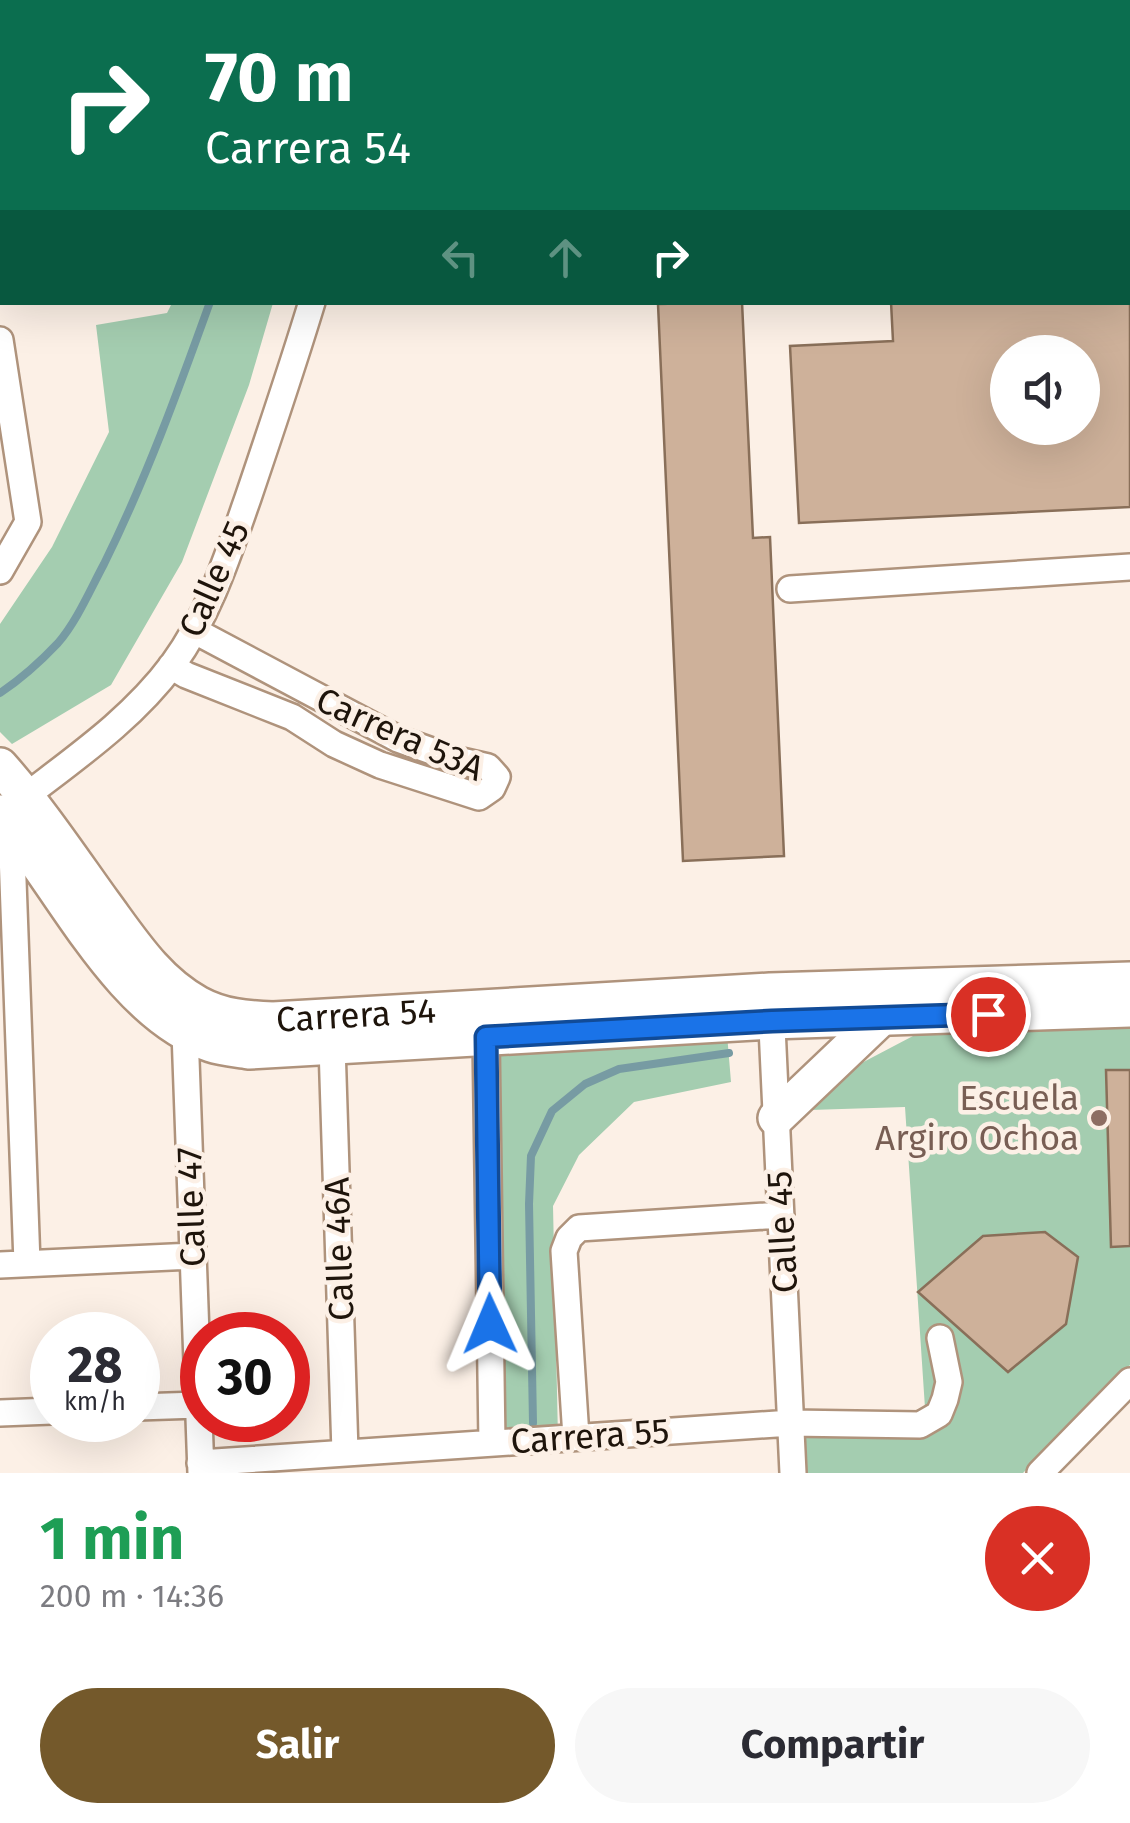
<!DOCTYPE html>
<html lang="es">
<head>
<meta charset="utf-8">
<style>
  :root { --surface:#fff; --page:#f7f7f7; --text:#2b2b33; --muted:#7c7c81; --accent:#74592b }
  body { margin:0; font-family:"Fira Sans",sans-serif; background:var(--page); color:var(--text); height:100vh; display:flex; flex-direction:column; font-size:38px; white-space:nowrap }
  * { box-sizing:border-box; margin:0 }
  p { font-size:32px; color:var(--muted) }
  .icon { flex:none; width:55px; height:55px; fill:none; stroke:currentColor; stroke-width:2; stroke-linecap:round; stroke-linejoin:round }
  .map { position:relative; height:1473px; overflow:hidden }
  .details { display:flex; flex-direction:column; background:var(--surface); flex:1 }
  .details>* { flex:none }
  .hud { position:absolute; left:0px; top:0px; width:1130px; height:305px; box-shadow:0 10px 40px #0002; background:#0b6e4f; color:#fff; overflow:hidden }
  .buttons { position:absolute; left:990px; top:335px; display:grid; gap:20px }
  .buttons a { display:grid; place-items:center; width:110px; height:110px; border-radius:50%; background:var(--surface); box-shadow:0 10px 40px #0002; font-size:50px }
  .speed { position:absolute; left:30px; top:1312px; display:flex; gap:20px; font-size:50px; font-weight:700; text-align:center }
  .speed>* { display:grid; place-content:center; width:130px; height:130px; border-radius:50%; background:var(--surface); box-shadow:0 10px 40px #0002; line-height:1 }
  .speed small { font-size:25px; font-weight:400 }
  .speed .limit { border:15px solid #d22; background:#fff; color:#111 }
  .pin { position:absolute; display:grid; place-items:center; width:85px; height:85px; color:#fff; margin:-42px; border:5px solid #fff; border-radius:50%; box-shadow:0 2px 10px #0007 }
  .me { position:absolute; width:110px; margin:-55px; rotate:359deg; stroke-linejoin:round; filter:drop-shadow(0 0 8px #0008) }
  .turn { display:flex; align-items:center; gap:35px; height:210px; padding:0 40px; font-size:45px }
  .turn .icon { width:130px; height:130px; stroke-width:2.5 }
  .turn b { display:block; font-size:70px; line-height:85px }
  .lanes { display:flex; align-items:center; height:95px; padding:0 40px; background:#0003; justify-content:center; gap:50px; direction:ltr }
  .lanes .off { opacity:.35 }
  .round { display:grid; place-items:center; flex:none; width:105px; height:105px; border-radius:52px; background:var(--page) }
  .headline { display:flex; align-items:center; justify-content:space-between; height:170px; padding:0 40px }
  h1 { font-size:60px; font-weight:700; line-height:75px; color:#1e9e55 }
  .cta { display:flex; gap:20px; margin-top:auto; padding:20px 40px }
  .cta a { flex:1; height:115px; border-radius:60px; background:var(--accent); color:#fff; font-size:40px; font-weight:700; line-height:115px; text-align:center }
  .cta a+a { background:var(--page); color:var(--text) }
  .map>svg:first-child { display:block }
  .green { fill:#a4cdb0 }
  .lines { fill:none; stroke-linecap:round; stroke-linejoin:round }
  .stream { stroke:#779ba3; stroke-width:8 }
  .building { fill:#ceb19a; stroke:#896f59; stroke-width:2.5; fill-rule:evenodd }
  .street-casing { stroke:#af937c; stroke-width:30 }
  .secondary-casing { stroke:#af937c; stroke-width:40 }
  .street { stroke:#fff; stroke-width:25 }
  .secondary { stroke:#fff; stroke-width:35 }
  .route-casing { stroke:#114b97; stroke-width:25 }
  .route { stroke:#1a73e8; stroke-width:18 }
  .education-dot { fill:#8d6e63; stroke:#fcf0e6; stroke-width:4 }
  .labels { text-anchor:middle; dominant-baseline:central; stroke-width:9; stroke-linejoin:round; paint-order:stroke }
  .street-label { font-size:35px; fill:#1e140b; stroke:#fcf0e6 }
  .education-label { font-size:35px; fill:#785e54; stroke:#fcf0e6; text-anchor:end }
</style>
</head>
<body>
<div class="map">
<svg width="1130" height="1473" viewBox="0 0 1130 1473">
  <rect width="100%" height="100%" fill="#fcf0e6"/>
  <path class="green" d="M172,303H273L249,385L182,562L111,685L12,744L0,732V624L52,547L109,432L96,325L167,313Z
    M1130,1021V1365L1023,1473H802L801,1437L927,1438L905,1107L810,1110L854,1067L932,1026Z
    M727,1034L731,1082L634,1102L579,1155L553,1206L558,1438L503,1432L498,1044Z"/>
  <g class="lines">
    <path class="stream" d="M268,2V0
      M0,693C21,679 41,661 58,643C77,621 90,590 104,564C146,479 178,391 210,302
      M533,1423L529,1204L531,1156L552,1111L585,1084L619,1069L729,1053"/>
  </g>
  <path class="building" d="M1130,14V132H1128V15Z
    M1128,136H1130V507L799,523L790,346L893,341L891,302H1128ZM1008,352H1082V428H1008Z
    M742,302L753,538L770,537L784,856L683,861L658,304Z
    M1106,1070H1130V1246L1111,1247Z
    M1045,1232L1078,1257L1066,1324L1008,1372L918,1292L983,1236Z"/>
  <g class="lines">
    <g class="street-casing">
      <path id="street" d="M156,0V2
        M434,0H440
        M0,200H2
        M0,340L28,522L0,571
        M790,589L1130,567
        M171,666L186,675L292,717L334,744L380,765L479,797L492,788L497,777L488,767L457,760L398,739L195,631
        M26,796C78,756 133,718 173,664C209,615 228,555 248,498C270,433 292,368 312,302
        M11,826L27,1263
        M771,1006L793,1473
        M192,1018L185,1032L201,1473
        M486,1037L492,1443
        M332,1046L345,1452
        M0,1265L193,1256
        M138,1407L198,1405
        M0,1413L52,1411
        M576,1437L564,1251L569,1238L579,1228L781,1215
        M200,1463L791,1423L920,1425L939,1414L945,1399L949,1382L940,1338
        M1040,1473L1130,1381"/>
    </g>
    <g class="secondary-casing">
      <g id="secondary">
        <path id="s1" d="M0,766C38,809 70,857 103,903C131,941 156,981 198,1004C222,1017 246,1019 273,1020L770,991L1130,980"/>
        <path d="M0,813C61,884 119,1013 211,1044C223,1048 237,1049 249,1051L771,1021L1130,1009"/>
        <path d="M776,1118L882,1017"/>
      </g>
    </g>
    <use href="#street" class="street"/>
    <use href="#secondary" class="secondary"/>
  </g>
  <g class="lines">
    <g class="route-casing">
      <path id="route" d="M490,1324L486,1037L772,1021L988,1014"/>
    </g>
    <use href="#route" class="route"/>
  </g>
  <circle class="education-dot" cx="1099" cy="1118" r="10"/>
  <g class="labels">
    <g class="street-label">
      <text transform="translate(214 579) rotate(-66)">Calle 45</text>
      <text transform="translate(400 734) rotate(24)">Carrera 53A</text>
      <text stroke="none"><textPath href="#s1" startOffset="472">Carrera 54</textPath></text>
      <text transform="translate(191 1207) rotate(-92)">Calle 47</text>
      <text transform="translate(782 1232) rotate(-93)">Calle 45</text>
      <text transform="translate(339 1249) rotate(-92)">Calle 46A</text>
      <text transform="translate(590 1436) rotate(-4)">Carrera 55</text>
    </g>
    <g class="education-label">
      <text x="1079" y="1098">Escuela<tspan x="1079" dy="40">Argiro Ochoa</tspan></text>
    </g>
  </g>
</svg>
<div class="buttons">
<a><svg class="icon" aria-label="sound" viewBox="0 0 24 24"><path d="M4 9h4l5-4v14l-5-4H4zM17 9q2 3 0 6"/></svg></a>
</div>
<div class="speed"><div>28<small>km/h</small></div><div class="limit">30</div></div>
<div class="pin" style="left:988px;top:1014px;background:#d93025"><svg class="icon" aria-label="arrive" viewBox="0 0 24 24"><path d="M6 21V4h12l-3 4 3 4H6"/></svg></div>
<svg class="me" style="left:490px;top:1324px" viewBox="-20 -20 40 40"><path d="M0-17L14 15 0 8-14 15z" fill="#1a73e8" stroke="#fff" stroke-width="4"/></svg>
<div class="hud">
<div class="turn"><svg class="icon" aria-label="right" viewBox="0 0 24 24"><path d="M7 20v-9h11M14 6l5 5-5 5"/></svg><div><b>70 m</b>Carrera 54</div></div>
<div class="lanes"><svg class="icon off" aria-label="left" viewBox="0 0 24 24"><path d="M17 20v-9H6M10 6l-5 5 5 5"/></svg><svg class="icon off" aria-label="ahead" viewBox="0 0 24 24"><path d="M12 20V5M6 11l6-6 6 6"/></svg><svg class="icon" aria-label="right" viewBox="0 0 24 24"><path d="M7 20v-9h11M14 6l5 5-5 5"/></svg></div>
</div>
</div>
<section class="details">
<div class="headline"><div><h1>1 min</h1><p>200 m · 14:36</p></div><a class="round" style="background:#d93025;color:#fff"><svg class="icon" aria-label="close" viewBox="0 0 24 24"><path d="M6 6l12 12M18 6L6 18"/></svg></a></div>
<div class="cta"><a>Salir</a><a>Compartir</a></div>
</section>
</body>
</html>
